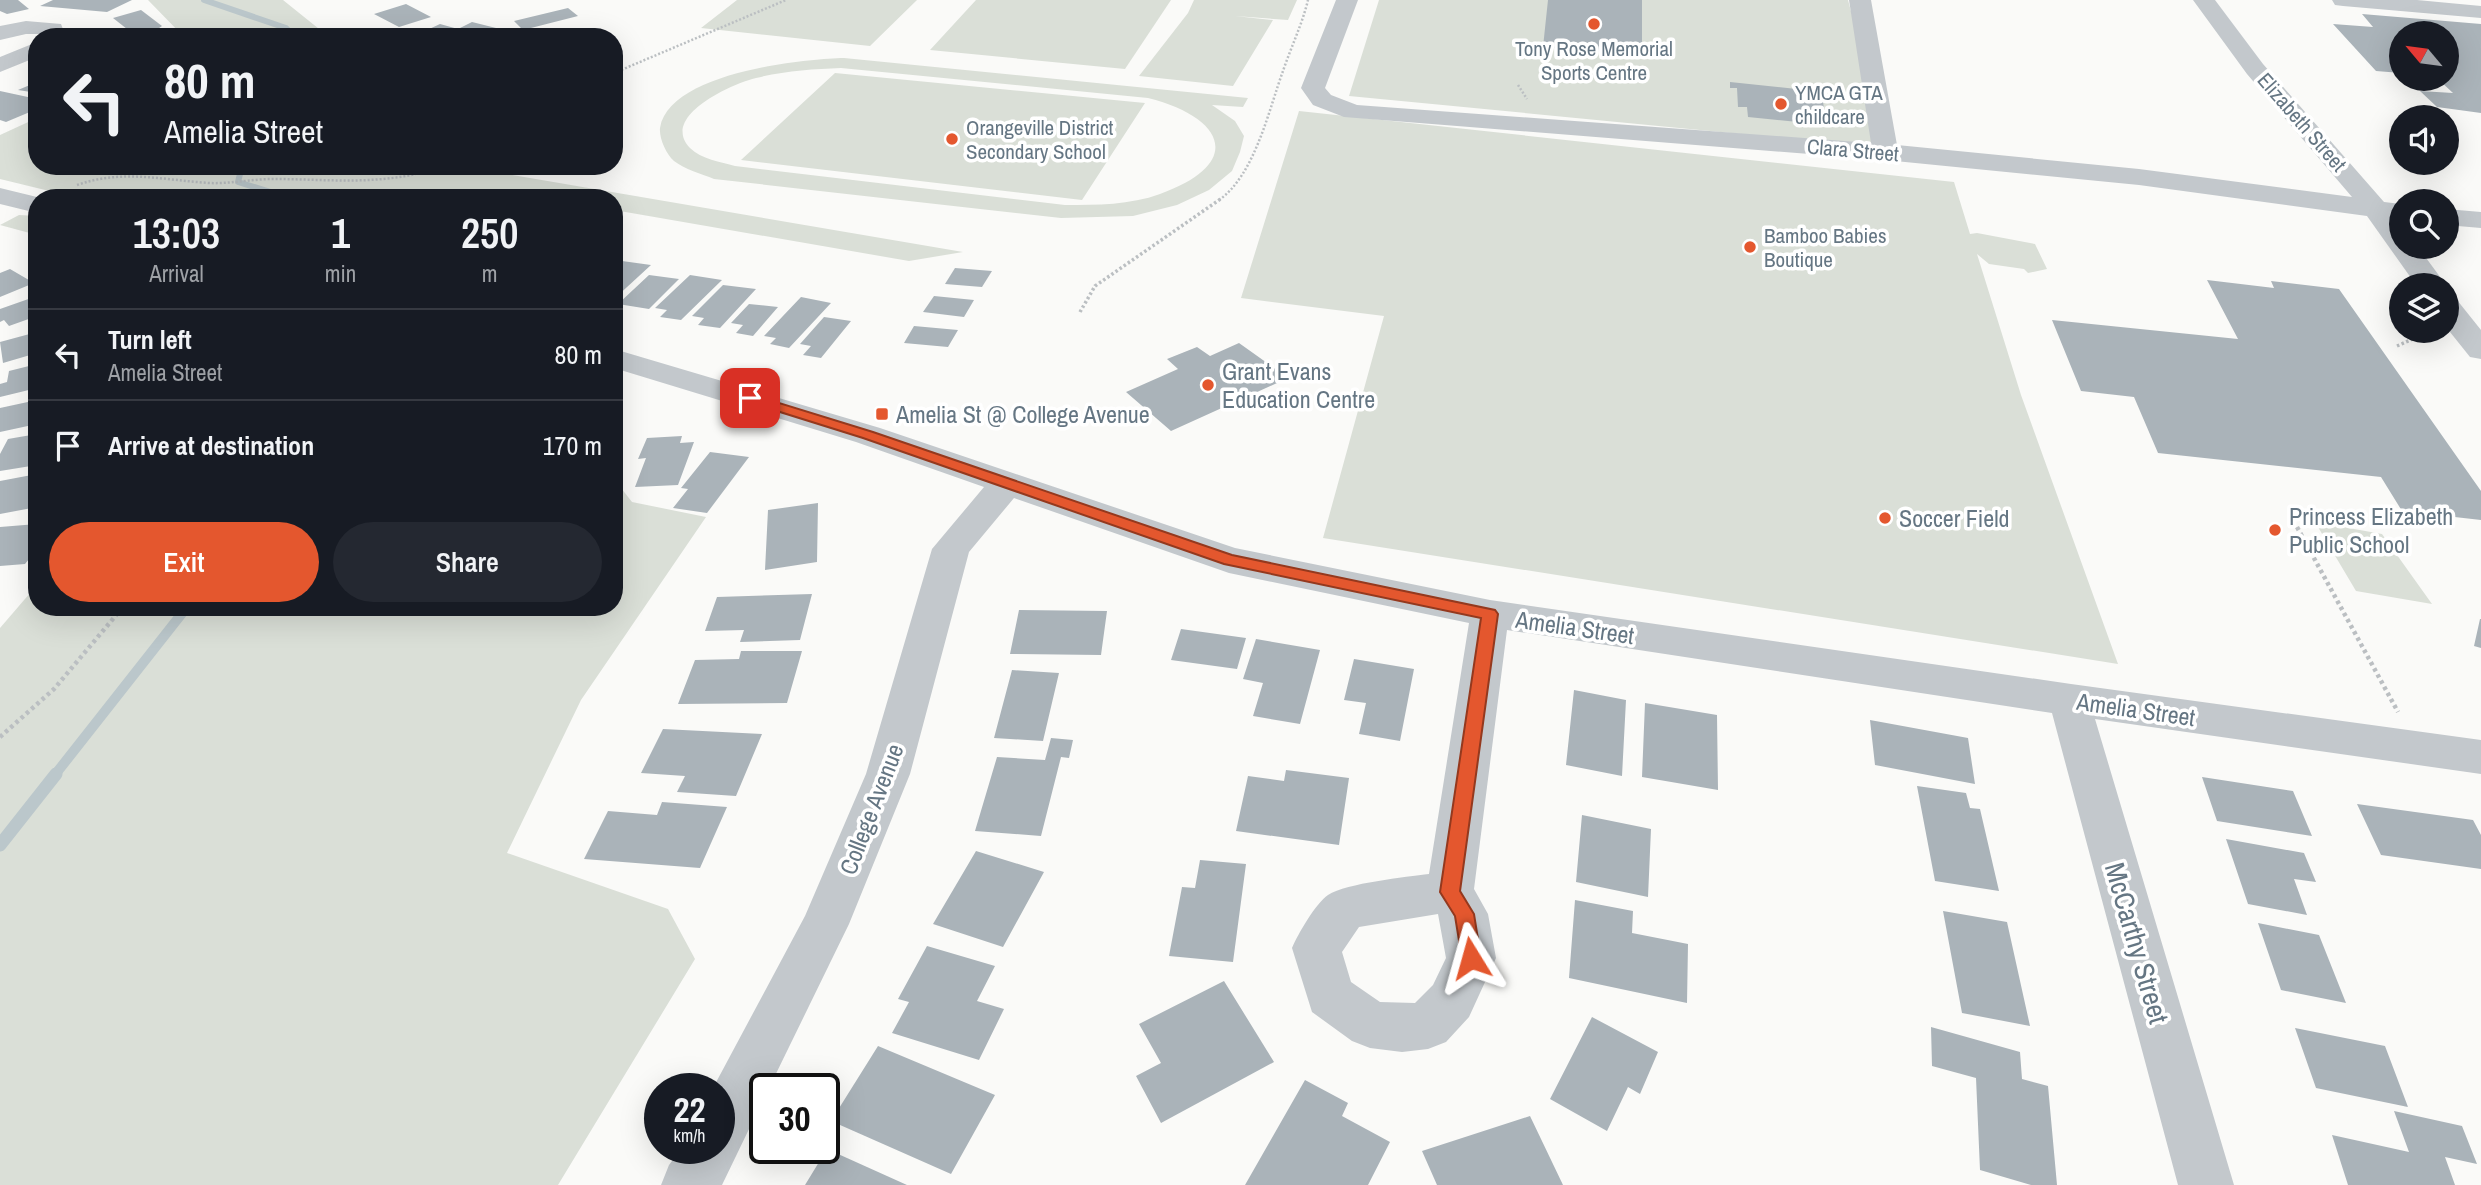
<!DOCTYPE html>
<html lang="en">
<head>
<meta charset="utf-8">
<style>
  :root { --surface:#171b24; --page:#242831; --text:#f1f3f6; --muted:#9ea1a6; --line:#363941; --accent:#e4572e }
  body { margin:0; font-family:"Archivo Narrow",sans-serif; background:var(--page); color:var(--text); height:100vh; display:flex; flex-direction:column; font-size:26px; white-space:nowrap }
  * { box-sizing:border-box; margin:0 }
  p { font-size:23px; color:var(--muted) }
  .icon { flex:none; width:38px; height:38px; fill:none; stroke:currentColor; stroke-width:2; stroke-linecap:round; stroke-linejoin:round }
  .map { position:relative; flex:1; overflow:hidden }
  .details { position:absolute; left:28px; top:189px; width:595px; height:427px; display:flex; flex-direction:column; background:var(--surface); border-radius:28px; box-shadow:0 7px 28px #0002 }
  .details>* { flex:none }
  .hud { position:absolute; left:28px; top:28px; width:595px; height:147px; border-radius:28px; box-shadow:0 7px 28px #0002; background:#171b24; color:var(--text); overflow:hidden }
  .needle { width:46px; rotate:299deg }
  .controls { position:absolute; left:2389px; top:21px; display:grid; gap:14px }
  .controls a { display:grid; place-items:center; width:70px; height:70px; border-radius:50%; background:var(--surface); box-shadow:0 7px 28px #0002; font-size:35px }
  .speed { position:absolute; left:644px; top:1073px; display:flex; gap:14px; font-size:35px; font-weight:700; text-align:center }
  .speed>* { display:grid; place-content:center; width:91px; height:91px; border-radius:50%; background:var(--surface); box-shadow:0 7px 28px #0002; line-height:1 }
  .speed small { font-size:18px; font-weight:400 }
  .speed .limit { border:4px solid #111; border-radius:10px; background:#fff; color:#111 }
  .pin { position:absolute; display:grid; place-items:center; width:60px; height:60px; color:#fff; margin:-30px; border-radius:14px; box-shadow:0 4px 10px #0006 }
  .me { position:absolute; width:77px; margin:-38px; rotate:352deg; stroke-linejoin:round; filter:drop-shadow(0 0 5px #0008) }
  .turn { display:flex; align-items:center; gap:24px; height:147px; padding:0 21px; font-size:32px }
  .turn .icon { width:91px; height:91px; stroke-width:2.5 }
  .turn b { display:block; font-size:49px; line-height:60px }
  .eta { display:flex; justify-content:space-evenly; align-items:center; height:119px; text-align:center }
  .eta b { font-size:42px; font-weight:600; line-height:49px }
  .cta { display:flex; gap:14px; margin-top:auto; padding:14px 21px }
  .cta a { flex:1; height:80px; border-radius:42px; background:var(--accent); color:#fff; font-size:28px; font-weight:600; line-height:80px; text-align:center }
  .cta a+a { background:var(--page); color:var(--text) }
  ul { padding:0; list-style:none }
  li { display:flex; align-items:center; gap:21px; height:91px; padding:0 21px; border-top:2px solid var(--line) }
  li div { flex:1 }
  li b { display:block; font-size:26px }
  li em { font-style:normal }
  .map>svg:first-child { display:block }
  .green { fill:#dadfd7; fill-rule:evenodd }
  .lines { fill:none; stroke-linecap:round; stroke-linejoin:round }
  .stream-far2 { stroke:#bbc7cb; stroke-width:6 }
  .stream-far1 { stroke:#bbc7cb; stroke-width:10 }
  .stream { stroke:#bbc7cb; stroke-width:13 }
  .building { fill:#aab3b9 }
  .path-far2 { stroke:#bbbfc2; stroke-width:2.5; stroke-dasharray:2 2; stroke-linecap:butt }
  .path-far1 { stroke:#bbbfc2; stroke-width:3.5; stroke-dasharray:2.5 2.5; stroke-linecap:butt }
  .path { stroke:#bbbfc2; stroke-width:4.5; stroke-dasharray:3.5 3.5; stroke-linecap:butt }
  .minor { fill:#c3c8cc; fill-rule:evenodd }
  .route { fill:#e4572e; stroke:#94391e; stroke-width:2 }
  .poi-dot { fill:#e4572e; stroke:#fff; stroke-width:2.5 }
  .labels { text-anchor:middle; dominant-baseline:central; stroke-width:7; stroke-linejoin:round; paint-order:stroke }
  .far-poi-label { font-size:21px; fill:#657683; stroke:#fff; text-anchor:start }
  .far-street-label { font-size:21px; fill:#657683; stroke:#fff }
  .poi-label { font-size:24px; fill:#657683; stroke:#fff; text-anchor:start }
  .street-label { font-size:24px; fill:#657683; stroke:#fff }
  .near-street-label { font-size:28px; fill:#657683; stroke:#fff }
</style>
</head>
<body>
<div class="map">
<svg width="2481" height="1185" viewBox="0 0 2481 1185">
  <rect width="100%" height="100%" fill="#fafaf8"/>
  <path class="green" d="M148,0H283L329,37H184Z
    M737,0H917L870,46L701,28Z
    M976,0H1171L1125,69L930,50Z
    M1194,0H1297L1288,20L1235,16L1273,20L1233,86L1139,76L1188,13Z
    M1379,0H1848L1887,148L1349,96Z
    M844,58L1248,98L1243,107L1212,105L1235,121L1244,136L1240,152L1232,171L1209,190L1177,205L1133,216L1061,218L714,179C702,174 684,169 674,161C666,154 659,138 660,128C669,73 801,59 844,58ZM841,68L1148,98C1224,117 1246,163 1160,194C1130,205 1097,205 1065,205L735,166C721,162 701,159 690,148C659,116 734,83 756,78C784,71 813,69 841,68Z
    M835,73L1145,103L1082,200L741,160Z
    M1299,111L1954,182L1970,234L1977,233L2035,244L2047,269L2028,273L2024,269L1989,264L1977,254L2021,395L2118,664L1323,538L1384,316L1241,298Z
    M37,118V166H460L963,252L909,261L614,210V198H78L0,179V135Z
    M19,215L37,216V235L0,225Z
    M614,479L632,502L706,517L581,700L507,853L668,909L695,959L558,1185H0V628L37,585V607H614Z
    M2315,522L2382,534L2432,604L2356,591Z"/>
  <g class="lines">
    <path class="stream-far2" d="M204,0L286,28L295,37
      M242,166L238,182L290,198"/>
    <path class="stream-far1" d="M54,776L187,607"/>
    <path class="stream" d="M0,845L56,774"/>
  </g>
  <path class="building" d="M0,0H18L29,9L7,14L0,11Z
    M53,0H132L107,12L40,6Z
    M1548,0H1642V55L1543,47Z
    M406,4L431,17L399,27L374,14Z
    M568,8L578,16L523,30L514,21Z
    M141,10L162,26L146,37H116L127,29L113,18Z
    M2362,14L2481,24V113L2437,107L2420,91L2453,93L2438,79H2446V33H2401V73L2376,71L2333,24L2373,27Z
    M472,22L496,28L477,37H412L440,24L458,29Z
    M37,82V93L18,90Z
    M1730,82L1806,90L1807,100L1823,102L1825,115L1817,114L1818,124L1748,117L1747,107H1738L1737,88H1730Z
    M0,91L37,99V109L6,122L0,120Z
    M622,261L651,265L614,299V267Z
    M955,268L992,271L982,287L945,284Z
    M10,269L34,283L0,297V273Z
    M649,275L679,279L649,309L618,304Z
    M690,275L722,280L681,320L660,317L667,310L655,308Z
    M2207,280L2274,288L2271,281L2339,289L2481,491V520L2402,511L2381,477L2158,453L2134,397L2081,391L2052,320L2238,339Z
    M723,285L756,289L720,328L698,325L704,318L692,316Z
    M37,296V316L9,326L4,320L0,322V309Z
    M934,296L974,300L964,317L923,312Z
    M801,297L831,303L789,348L770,344L776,338L764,336Z
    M749,304L778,307L753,336L736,333L743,325L731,323Z
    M824,317L851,321L821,358L803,355L811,346L800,344Z
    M914,326L958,330L948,347L904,343Z
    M37,332V353L3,363L0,342Z
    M1239,343L1288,378L1171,431L1126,392L1178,369L1167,359L1197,347L1210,356Z
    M37,364V388L0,397V384L7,382L9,371Z
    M37,400V424L0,432V408Z
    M37,434V465L0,471V454L8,439Z
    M682,436L680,443L694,442L678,485L635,487L646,458L638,459L647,438Z
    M710,452L749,457L707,513L673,508L688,489L681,488Z
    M37,474V507L0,514V481Z
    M818,503L817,562L765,570L768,510Z
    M37,524V549L25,564L0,566V527Z
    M812,594L800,640L740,642L744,630L705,631L717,597Z
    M1019,610L1107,611L1101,655L1010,654Z
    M2480,619H2481V648L2474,646Z
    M1181,629L1246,638L1237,669L1171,660Z
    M1256,639L1320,650L1300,724L1253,716L1263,683L1243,679Z
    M741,651H802L787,703L678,704L695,660L739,659Z
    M1354,659L1414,669L1400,741L1359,734L1366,703L1344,700Z
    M1012,670L1059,673L1043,741L994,738Z
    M1574,690L1626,700L1622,776L1566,765Z
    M1645,703L1717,715L1718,790L1642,777Z
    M1870,720L1968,738L1975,784L1875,765Z
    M663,729L762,734L736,796L677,792L685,776L641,773Z
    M1051,738L1073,740L1069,758L1061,757L1041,836L975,831L997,757L1045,760Z
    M1286,770L1349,778L1339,845L1236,831L1248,776L1284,781Z
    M2202,777L2293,791L2312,836L2217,821Z
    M1917,786L1966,793L1970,808L1980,809L1999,891L1935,881Z
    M662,802L727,807L700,868L584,859L608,811L657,815Z
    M2357,804L2473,820L2481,835V869L2381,855Z
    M1582,815L1651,829L1648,897L1576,882Z
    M2226,839L2304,853L2316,882L2294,879L2307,915L2248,904Z
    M976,851L1044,872L1003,947L933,924Z
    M1200,860L1246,864L1233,962L1169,956L1182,887L1195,888Z
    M1575,900L1633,911L1632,933L1688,944L1687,1003L1569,978Z
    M1943,911L2007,922L2030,1026L1962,1013Z
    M2258,923L2319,935L2346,1003L2281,990Z
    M927,946L995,966L977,1001L1004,1009L979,1060L892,1033L909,1002L898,999Z
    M1224,981L1274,1062L1161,1123L1136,1076L1161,1063L1139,1024Z
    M1592,1017L1658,1052L1640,1094L1628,1087L1607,1131L1550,1099Z
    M1931,1027L2020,1052L2022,1079L2048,1086L2057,1185H2031L1980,1170L1976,1078L1932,1066Z
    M2295,1028L2385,1046L2408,1107L2316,1088Z
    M878,1046L995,1095L951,1174L831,1121Z
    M1305,1080L1348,1103L1342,1116L1390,1142L1368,1185H1245Z
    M2394,1111L2462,1126L2477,1164L2445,1157L2455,1185H2348L2332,1135L2409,1152Z
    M1530,1116L1563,1185H1437L1422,1151Z
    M827,1149L907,1185H805Z"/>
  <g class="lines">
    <path class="path-far2" d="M614,73L786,0
      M1518,85L1527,99
      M77,185C122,169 163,180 209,183C230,184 252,179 273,179C330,179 387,187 442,166
      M1219,200C1255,175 1269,109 1283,71C1291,47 1302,25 1308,0"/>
    <path class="path-far1" d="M1080,312L1095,286L1222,198
      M2397,346L2431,331"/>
    <path class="path" d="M2297,527L2398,712
      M0,737L54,689L123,607"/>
    <path class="minor" d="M1336,0H1358L1325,88L1331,95L1357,105L1871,143L1849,0H1871L1897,145L2139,169L2352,197L2247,74L2193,0H2215L2263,64L2384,202L2401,204V220H2398L2401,223V247H2418L2446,285H2416L2367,216L2139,185L1885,160L1344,117L1313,105L1301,88Z
      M2332,0H2417L2481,6V18L2343,6L2335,5Z
      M26,21L61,24L66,37H44L43,34H26L0,40V26Z
      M37,42V57L0,72V57Z
      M0,188L41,198H37V213L0,204Z
      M2446,209L2481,212V228L2446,225Z
      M2446,297L2457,300L2481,330V359L2470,357L2446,327Z
      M614,349L880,428L1235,548L1490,600L2071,684L2481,740V774L2095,719L2234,1185H2178L2052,713L1507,630L1474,889L1488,914L1496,958L1469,1017L1446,1042L1428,1049L1402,1052L1370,1048L1352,1041L1312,1012L1292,948C1298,934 1316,903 1328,895C1347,883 1406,877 1429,874L1469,623L1229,573L1014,498L969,552L910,774L849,924L769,1088H765V1096L722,1185H661L669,1165L682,1148H719V1088H713L805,916L866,774L932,549L984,487L856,442L614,368ZM1438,914L1446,958L1433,985L1415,1003L1380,1002L1351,982L1342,952L1359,927Z"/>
  </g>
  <path class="route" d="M750,394L873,432L1232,555L1495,610L1498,614L1460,891L1474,914L1481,958L1478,965L1471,967L1463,965L1455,916L1440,892L1481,618L1224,564L863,438L745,401V395Z"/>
  <g class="poi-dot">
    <circle cx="1594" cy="24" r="7"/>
    <circle cx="1781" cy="104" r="7"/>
    <circle cx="952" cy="139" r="7"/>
    <circle cx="1750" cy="247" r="7"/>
    <circle cx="1208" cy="385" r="7"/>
    <rect x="875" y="407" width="14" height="14" rx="3.5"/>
    <circle cx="1885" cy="518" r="7"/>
    <circle cx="2275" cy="530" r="7"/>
  </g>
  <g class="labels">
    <g class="far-poi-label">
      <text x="1594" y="48" text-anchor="middle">Tony Rose Memorial<tspan x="1594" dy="24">Sports Centre</tspan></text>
      <text x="1795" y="92">YMCA GTA<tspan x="1795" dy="24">childcare</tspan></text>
      <text x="966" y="127">Orangeville District<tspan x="966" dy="24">Secondary School</tspan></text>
      <text x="1764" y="235">Bamboo Babies<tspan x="1764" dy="24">Boutique</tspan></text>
    </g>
    <g class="far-street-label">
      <text transform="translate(2302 122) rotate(49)">Elizabeth Street</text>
      <text transform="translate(1853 150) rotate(5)">Clara Street</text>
    </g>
    <g class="poi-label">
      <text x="1222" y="371">Grant Evans<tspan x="1222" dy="28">Education Centre</tspan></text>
      <text x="896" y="414">Amelia St @ College Avenue</text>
      <text x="2289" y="516">Princess Elizabeth<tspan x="2289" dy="28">Public School</tspan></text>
      <text x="1899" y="518">Soccer Field</text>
    </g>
    <g class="street-label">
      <text transform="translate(1575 627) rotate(8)">Amelia Street</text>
      <text transform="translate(2136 709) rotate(8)">Amelia Street</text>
      <text transform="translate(871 809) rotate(-69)">College Avenue</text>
    </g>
    <g class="near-street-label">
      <text transform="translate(2137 943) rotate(74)">McCarthy Street</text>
    </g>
  </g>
</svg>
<div class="controls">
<a><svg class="needle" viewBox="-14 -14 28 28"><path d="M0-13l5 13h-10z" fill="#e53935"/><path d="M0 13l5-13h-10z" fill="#9ea1a6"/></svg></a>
<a><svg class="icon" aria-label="sound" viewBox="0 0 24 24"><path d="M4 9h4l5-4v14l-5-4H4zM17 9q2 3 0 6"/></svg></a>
<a><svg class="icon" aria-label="search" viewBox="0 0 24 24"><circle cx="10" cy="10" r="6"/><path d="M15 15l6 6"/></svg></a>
<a><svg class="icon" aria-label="layers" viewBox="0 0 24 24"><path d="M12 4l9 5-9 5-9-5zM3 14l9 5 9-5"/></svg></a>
</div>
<div class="speed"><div>22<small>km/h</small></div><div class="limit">30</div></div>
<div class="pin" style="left:750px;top:398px;background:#d93025"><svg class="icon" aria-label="arrive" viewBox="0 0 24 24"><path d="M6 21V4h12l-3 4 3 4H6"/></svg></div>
<svg class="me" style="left:1471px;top:958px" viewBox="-20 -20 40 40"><path d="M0-17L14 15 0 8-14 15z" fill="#e4572e" stroke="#fff" stroke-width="4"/></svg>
<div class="hud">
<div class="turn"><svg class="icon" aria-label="left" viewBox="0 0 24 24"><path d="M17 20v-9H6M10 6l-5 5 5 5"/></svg><div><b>80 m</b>Amelia Street</div></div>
</div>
<section class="details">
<div class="eta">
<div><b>13:03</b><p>Arrival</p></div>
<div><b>1</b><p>min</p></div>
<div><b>250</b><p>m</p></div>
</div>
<ul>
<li><svg class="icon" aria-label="left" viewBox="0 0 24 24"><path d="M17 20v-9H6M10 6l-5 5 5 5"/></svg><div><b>Turn left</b><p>Amelia Street</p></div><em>80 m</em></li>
<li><svg class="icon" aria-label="arrive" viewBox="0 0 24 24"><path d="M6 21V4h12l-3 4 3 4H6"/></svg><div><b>Arrive at destination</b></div><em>170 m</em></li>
</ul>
<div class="cta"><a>Exit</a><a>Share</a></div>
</section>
</div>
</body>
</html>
